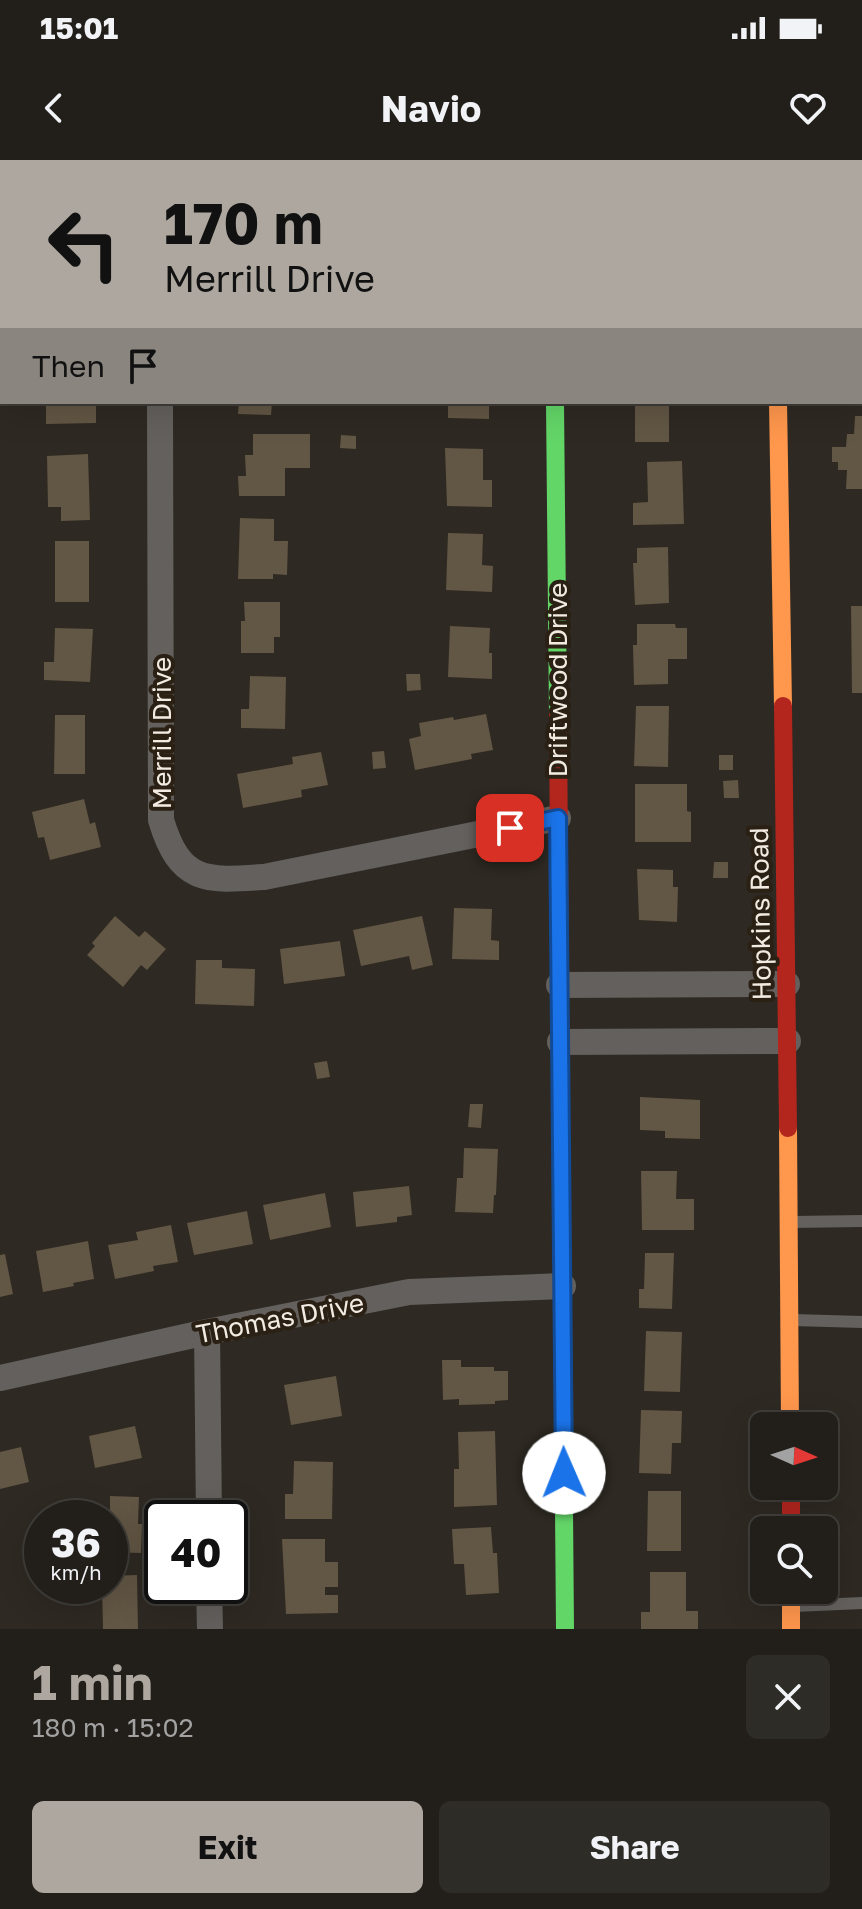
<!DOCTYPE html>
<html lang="en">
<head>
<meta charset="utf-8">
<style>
  :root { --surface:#221f1a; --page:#2e2c27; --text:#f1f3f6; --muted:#a2a2a2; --line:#3f3d39; --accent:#ada79f }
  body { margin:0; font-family:"Golos Text",sans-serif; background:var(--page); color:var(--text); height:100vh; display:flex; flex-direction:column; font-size:30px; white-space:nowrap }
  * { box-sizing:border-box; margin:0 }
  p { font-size:26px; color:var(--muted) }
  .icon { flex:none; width:44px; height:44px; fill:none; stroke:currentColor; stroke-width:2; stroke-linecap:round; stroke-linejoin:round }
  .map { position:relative; height:1469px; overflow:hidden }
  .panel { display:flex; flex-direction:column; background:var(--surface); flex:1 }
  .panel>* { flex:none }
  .banner { position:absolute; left:0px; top:0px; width:862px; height:244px; box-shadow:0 8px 32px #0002,0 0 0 2px var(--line); background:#ada79f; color:#111; overflow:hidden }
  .needle { width:52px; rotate:93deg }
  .tools { position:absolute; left:750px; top:1252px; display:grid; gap:16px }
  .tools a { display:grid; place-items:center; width:88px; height:88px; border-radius:12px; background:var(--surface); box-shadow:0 8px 32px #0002,0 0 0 2px var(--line); font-size:40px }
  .speed { position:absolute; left:24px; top:1340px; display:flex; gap:16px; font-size:40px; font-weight:700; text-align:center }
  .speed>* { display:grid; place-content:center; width:104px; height:104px; border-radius:50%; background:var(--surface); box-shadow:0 8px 32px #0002,0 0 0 2px var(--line); line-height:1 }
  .speed small { font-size:20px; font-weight:400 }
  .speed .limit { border:4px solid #111; border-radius:12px; background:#fff; color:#111 }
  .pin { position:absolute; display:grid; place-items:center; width:68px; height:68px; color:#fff; margin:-34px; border-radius:16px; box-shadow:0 4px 12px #0006 }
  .me { position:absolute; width:88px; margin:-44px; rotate:359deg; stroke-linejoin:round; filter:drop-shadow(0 0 6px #0008) }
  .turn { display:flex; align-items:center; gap:28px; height:168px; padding:0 32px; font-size:36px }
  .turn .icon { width:104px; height:104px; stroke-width:2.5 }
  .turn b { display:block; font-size:56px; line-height:68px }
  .then { display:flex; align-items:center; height:76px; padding:0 32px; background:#0003; gap:16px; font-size:30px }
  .round { display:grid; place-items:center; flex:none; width:84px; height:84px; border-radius:12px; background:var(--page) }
  .head { display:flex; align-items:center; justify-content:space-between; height:136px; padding:0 32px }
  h1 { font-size:48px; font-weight:700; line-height:60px; color:var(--accent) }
  .action { display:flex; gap:16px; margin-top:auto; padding:16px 32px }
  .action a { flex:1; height:92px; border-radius:12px; background:var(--accent); color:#111; font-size:32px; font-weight:700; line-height:92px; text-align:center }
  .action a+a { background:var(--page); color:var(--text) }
  .status { display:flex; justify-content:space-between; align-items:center; height:56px; padding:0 40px; background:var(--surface); direction:ltr }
  .status svg { height:22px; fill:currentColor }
  header { display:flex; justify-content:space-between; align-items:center; height:104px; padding:0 32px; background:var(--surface); font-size:36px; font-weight:700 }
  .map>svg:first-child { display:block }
  .building { fill:#625644 }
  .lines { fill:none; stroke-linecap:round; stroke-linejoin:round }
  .lane { stroke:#63605d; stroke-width:12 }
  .street { stroke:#63605d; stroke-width:26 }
  .fast { stroke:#63d668; stroke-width:18 }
  .slow { stroke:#ff974d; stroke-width:18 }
  .jam { stroke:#b3261e; stroke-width:18 }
  .route-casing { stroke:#114b97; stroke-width:20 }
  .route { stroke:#1a73e8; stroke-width:14 }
  .labels { text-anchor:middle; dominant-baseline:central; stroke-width:8; stroke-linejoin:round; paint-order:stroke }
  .street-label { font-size:26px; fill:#f2ebe2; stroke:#2a2013 }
</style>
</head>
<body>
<div class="status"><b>15:01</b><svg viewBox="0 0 49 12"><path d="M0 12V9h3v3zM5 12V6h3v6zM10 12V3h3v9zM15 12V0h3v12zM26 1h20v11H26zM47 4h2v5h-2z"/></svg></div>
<header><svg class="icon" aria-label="back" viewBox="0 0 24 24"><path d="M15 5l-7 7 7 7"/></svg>Navio<svg class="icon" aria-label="heart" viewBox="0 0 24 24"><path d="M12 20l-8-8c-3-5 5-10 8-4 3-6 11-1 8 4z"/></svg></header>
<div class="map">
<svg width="862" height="1469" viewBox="0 0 862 1469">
  <rect width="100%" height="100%" fill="#2e2922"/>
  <path class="building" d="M46,242H96V263L46,264Z
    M239,242H272L271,255L238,254Z
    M448,242H489V259L448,258Z
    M635,242H669V282H635Z
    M855,256H862V329H846L847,310H838V302H832V287H846L847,274H854Z
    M253,274H310V308H285V336H239L238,316H246L245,295H253Z
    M341,275L356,276V289L340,288Z
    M445,288L483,289V320H492V347L447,346Z
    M88,294L90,360L61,361V347H48L47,296Z
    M682,301L684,364L633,365V343L648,342L647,302Z
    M240,358L274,359V381H288L287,415L273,414V419H238Z
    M448,373L483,374L482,405L493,406L492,432L446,430Z
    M55,381H89V442H55Z
    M668,387L669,443L635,445L633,403H637V388Z
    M244,442H280V477H274V493H241V461H245Z
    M851,446H862V533H852Z
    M637,464H675L676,468H687V499H668V524L634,525L633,485H637Z
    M450,466L490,468L489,493H492V519L448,517Z
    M55,468L93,469L90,522L44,520V502H54Z
    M406,514H420L421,530L407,531Z
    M250,516L286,517L285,569L241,568V549H249Z
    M636,546H669L668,607L634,606Z
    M486,554L493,590L471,594L472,599L415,610L409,579L421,576L419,563L453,557L454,560Z
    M55,555H85V614H54Z
    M384,591L386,608L373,609L372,592Z
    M321,592L328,625L301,630L302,637L243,648L237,614L293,604L292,597Z
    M719,595H733V610H719Z
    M738,620L739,638H724L723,621Z
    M635,624H687V651L691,652V682H635Z
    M84,639L90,664L95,662L101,687L50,700L44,677L38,678L32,652Z
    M714,702H728V718H713Z
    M637,709L673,710V727H678L677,762L639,760Z
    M454,748L492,749L491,780L499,781V800L452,799Z
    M115,756L139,777L145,771L166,789L147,810L141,805L123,827L87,795L95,786L92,783Z
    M422,756L433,805L412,810L409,796L361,806L353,770Z
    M340,781L345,816L284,824L280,789Z
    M196,800H222V808L255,809L254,846L195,844Z
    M327,901L330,917L317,919L314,903Z
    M640,937L700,940V979L665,978V971L640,970Z
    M470,944H483L481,968L468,967Z
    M464,988L498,989L496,1035H494L493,1053L455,1052L457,1018H463Z
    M641,1011H677L676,1039H694V1070H642Z
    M409,1026L412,1055L397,1057V1062L356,1067L353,1032Z
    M325,1033L331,1067L270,1080L263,1045Z
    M247,1051L253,1084L194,1095L187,1063Z
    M171,1065L178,1102L153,1106L154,1111L115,1119L108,1085L138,1080L136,1072Z
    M88,1081L94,1119L73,1123L74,1126L43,1132L36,1091Z
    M645,1093H674L672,1149L639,1148V1129H644Z
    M5,1094L13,1134L0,1137V1095Z
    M646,1171L682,1172L680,1232L644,1231Z
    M442,1200H461V1207H494V1211H508V1240L495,1241V1244L459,1245V1239L443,1240Z
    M336,1216L342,1256L291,1265L284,1225Z
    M641,1250L682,1251L681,1283H672L671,1314L639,1313Z
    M135,1266L142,1298L95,1308L89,1276Z
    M495,1271L497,1345L454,1347V1309H459L458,1272Z
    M21,1287L29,1322L0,1329V1292Z
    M294,1301L333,1302L332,1359H285V1334H293Z
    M648,1331H681V1391H647Z
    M110,1336L139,1337L138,1364H142L141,1393L110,1392Z
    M491,1367L493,1393H497L499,1433L466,1435L464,1404H454L452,1369Z
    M282,1379H325V1402H338V1427H325V1435H338V1453L286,1454Z
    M650,1412H686V1451H698V1469H641V1452H650Z
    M137,1415L138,1469H103L102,1426H110V1416Z"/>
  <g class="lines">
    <path class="lane" d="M792,1062L862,1061
      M793,1160L862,1162
      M794,1446L862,1443"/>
    <path class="street" d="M159,0V2
      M540,0L541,2
      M860,184H862
      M160,242L161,660C180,723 205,721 264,717L558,658
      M559,825L787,824
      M560,882L788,881
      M207,1172L209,1358
      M0,1218L207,1172L409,1132L563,1126
      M209,1426L210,1469"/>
    <path class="fast" d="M777,0V2
      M555,242L558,555
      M561,985L565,1469"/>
    <path class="slow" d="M778,242L783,546
      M788,968L790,1266
      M791,1430V1469"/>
    <path class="jam" d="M783,546L788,968
      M558,555L561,985
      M791,1326V1370"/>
  </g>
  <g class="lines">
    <g class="route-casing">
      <path id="route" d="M510,668L558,658L564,1313"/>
    </g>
    <use href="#route" class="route"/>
  </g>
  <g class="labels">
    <g class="street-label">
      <text transform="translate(557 520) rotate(-90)">Driftwood Drive</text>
      <text transform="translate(161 573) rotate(-90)">Merrill Drive</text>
      <text transform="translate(760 754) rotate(-91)">Hopkins Road</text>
      <text transform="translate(280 1158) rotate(-11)">Thomas Drive</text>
    </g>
  </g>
</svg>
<div class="tools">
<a><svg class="needle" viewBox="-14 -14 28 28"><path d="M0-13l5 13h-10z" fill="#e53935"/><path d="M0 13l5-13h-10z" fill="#a2a2a2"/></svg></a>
<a><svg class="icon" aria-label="search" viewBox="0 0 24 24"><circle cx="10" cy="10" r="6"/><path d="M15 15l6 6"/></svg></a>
</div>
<div class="speed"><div>36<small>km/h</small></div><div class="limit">40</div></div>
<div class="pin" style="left:510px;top:668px;background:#d93025"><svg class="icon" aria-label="arrive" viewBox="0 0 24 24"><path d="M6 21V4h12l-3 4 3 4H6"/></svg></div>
<svg class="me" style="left:564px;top:1313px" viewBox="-20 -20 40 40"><circle r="19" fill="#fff"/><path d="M0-13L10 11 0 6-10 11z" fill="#1a73e8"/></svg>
<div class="banner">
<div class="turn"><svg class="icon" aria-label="left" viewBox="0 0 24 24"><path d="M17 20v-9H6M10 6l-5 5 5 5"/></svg><div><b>170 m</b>Merrill Drive</div></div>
<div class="then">Then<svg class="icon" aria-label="arrive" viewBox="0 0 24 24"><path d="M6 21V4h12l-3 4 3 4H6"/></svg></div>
</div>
</div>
<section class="panel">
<div class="head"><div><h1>1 min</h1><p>180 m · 15:02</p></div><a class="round"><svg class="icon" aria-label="close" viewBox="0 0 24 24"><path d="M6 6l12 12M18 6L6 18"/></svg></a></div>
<div class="action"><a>Exit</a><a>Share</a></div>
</section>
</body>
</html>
